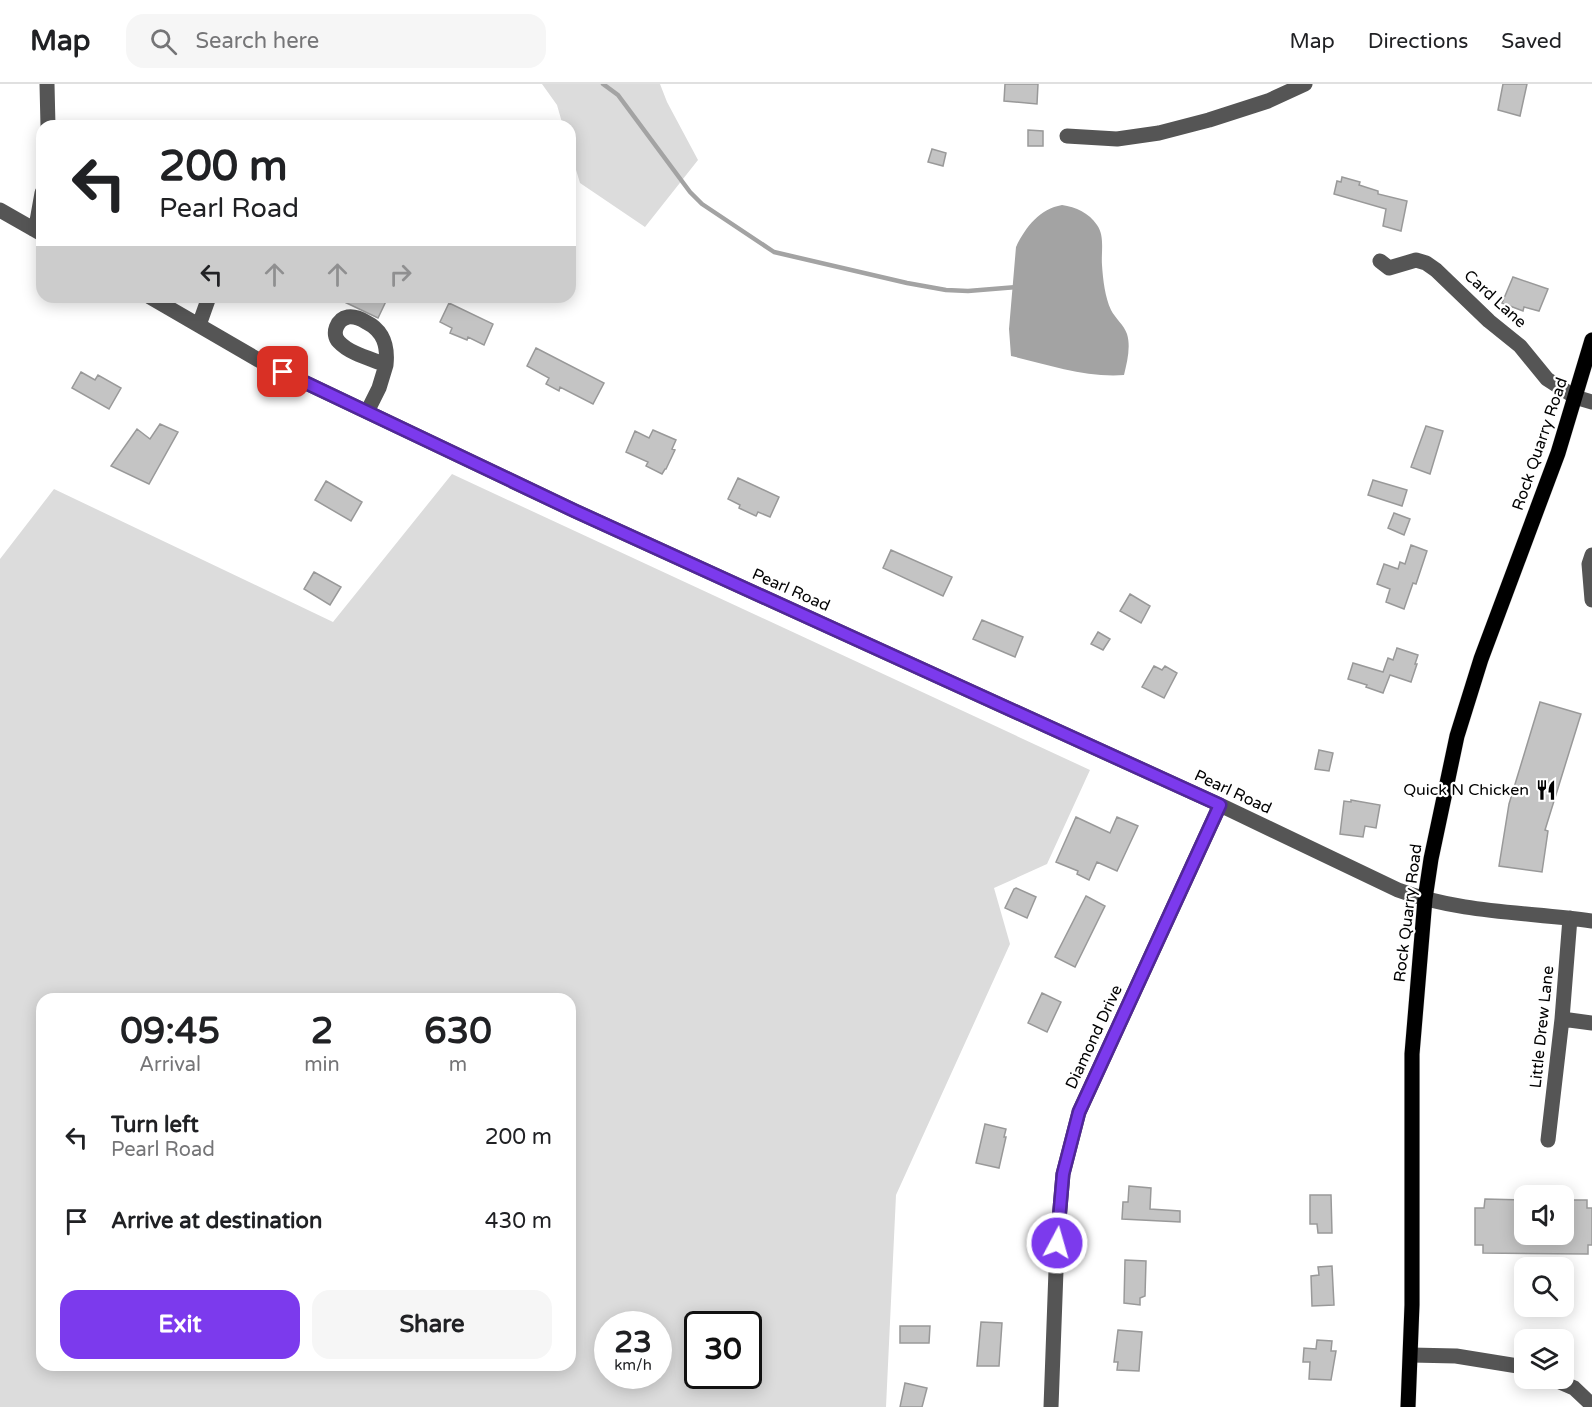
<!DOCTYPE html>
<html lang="en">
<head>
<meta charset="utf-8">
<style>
  :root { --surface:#fff; --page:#f6f6f6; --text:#202124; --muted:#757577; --line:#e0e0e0; --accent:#7c3aed }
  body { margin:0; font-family:"Varela Round",sans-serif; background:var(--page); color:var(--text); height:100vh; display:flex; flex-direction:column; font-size:22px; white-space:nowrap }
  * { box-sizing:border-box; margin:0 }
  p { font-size:20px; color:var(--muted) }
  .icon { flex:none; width:33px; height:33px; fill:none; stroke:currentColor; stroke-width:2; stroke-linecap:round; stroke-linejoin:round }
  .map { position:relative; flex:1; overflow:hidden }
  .sheet { position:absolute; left:36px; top:909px; width:540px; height:378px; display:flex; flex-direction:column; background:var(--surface); border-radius:18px; box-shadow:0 3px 15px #0003 }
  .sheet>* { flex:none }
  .banner { position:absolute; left:36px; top:36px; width:540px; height:183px; border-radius:18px; box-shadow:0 3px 15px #0003; background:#fff; color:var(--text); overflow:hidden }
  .fabs { position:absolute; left:1514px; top:1101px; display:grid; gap:12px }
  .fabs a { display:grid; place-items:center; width:60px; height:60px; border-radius:12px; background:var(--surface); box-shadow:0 3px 15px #0003; font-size:30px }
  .speed { position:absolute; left:594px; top:1227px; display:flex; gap:12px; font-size:30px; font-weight:700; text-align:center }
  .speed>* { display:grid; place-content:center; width:78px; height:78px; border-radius:50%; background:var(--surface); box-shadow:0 3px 15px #0003; line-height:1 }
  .speed small { font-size:15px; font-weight:400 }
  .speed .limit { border:3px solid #111; border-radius:9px; background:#fff; color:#111 }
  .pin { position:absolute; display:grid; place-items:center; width:51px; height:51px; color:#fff; margin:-26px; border-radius:12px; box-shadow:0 3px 9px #0006 }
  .me { position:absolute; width:66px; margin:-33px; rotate:6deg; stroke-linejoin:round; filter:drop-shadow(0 0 4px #0008) }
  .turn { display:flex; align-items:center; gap:21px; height:126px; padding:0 24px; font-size:27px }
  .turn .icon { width:78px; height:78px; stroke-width:2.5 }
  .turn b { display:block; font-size:42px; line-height:51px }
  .lanes { display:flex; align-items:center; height:57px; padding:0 24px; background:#0003; justify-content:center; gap:30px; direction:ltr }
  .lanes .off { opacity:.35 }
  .eta { display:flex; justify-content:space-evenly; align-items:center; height:102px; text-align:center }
  .eta b { font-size:36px; font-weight:700; line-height:42px }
  .action { display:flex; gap:12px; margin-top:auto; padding:12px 24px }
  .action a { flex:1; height:69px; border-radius:18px; background:var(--accent); color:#fff; font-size:24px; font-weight:700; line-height:69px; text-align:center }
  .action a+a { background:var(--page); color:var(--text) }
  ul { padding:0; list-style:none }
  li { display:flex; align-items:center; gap:18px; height:84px; padding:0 24px }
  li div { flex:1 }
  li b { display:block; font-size:22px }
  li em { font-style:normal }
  header { display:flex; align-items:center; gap:36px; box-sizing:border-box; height:84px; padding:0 30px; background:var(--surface); border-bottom:2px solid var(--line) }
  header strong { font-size:28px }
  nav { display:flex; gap:33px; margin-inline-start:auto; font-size:21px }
  .search { width:420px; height:54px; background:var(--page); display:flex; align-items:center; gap:15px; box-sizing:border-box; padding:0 21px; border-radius:18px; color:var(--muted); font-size:22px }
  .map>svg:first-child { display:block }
  .green { fill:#dcdcdc; fill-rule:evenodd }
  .water { fill:#a3a3a3 }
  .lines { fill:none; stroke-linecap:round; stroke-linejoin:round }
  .stream { stroke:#a3a3a3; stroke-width:4.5 }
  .building { fill:#c4c4c4; stroke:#999; stroke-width:1.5 }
  .major-casing { stroke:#dbdbdb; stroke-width:16 }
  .minor { stroke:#555; stroke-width:15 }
  .major { stroke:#000; stroke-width:15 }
  .route-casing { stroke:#51269a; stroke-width:15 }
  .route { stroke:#7c3aed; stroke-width:10 }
  .labels { text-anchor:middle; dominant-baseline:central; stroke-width:4.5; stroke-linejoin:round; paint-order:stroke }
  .street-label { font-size:16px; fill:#000; stroke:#fff }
  .poi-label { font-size:16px; fill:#000; stroke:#fff; text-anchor:end }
</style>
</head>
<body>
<header>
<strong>Map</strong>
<div class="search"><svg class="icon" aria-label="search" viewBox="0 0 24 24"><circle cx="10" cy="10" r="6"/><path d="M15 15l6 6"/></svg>Search here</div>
<nav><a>Map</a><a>Directions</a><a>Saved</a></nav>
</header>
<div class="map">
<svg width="1592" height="1323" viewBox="0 0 1592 1323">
  <rect width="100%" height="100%" fill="#fff"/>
  <path class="green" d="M542,0H660L667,18L698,76L645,143L580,99L570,66V42H563L557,21Z
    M452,390L1090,686L1047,780L994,804L1010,860L896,1111L886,1323H0V475L54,405L333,538ZM42,915H570V1281H42ZM608,1240H658V1292H608ZM698,1240H748V1292H698Z"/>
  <path class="water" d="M1062,121C1076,123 1089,129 1097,141C1105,152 1101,168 1102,181C1103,196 1105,213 1111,226C1115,234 1124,241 1127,250C1131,263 1127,278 1124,291C1086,294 1047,280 1011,272L1009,245L1016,163C1026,142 1040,125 1062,121Z"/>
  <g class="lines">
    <path class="stream" d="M603,0L618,11L690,108L702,120L774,168L907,199L946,206L968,207L1017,203"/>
  </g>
  <path class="building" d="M1005,0H1038L1037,20L1004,17Z
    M1503,0H1527L1520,32L1498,26Z
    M1028,46L1043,47V62H1028Z
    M932,65L946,69L943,82L928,78Z
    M1342,93L1360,98L1359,101L1378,107V110L1407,117L1401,147L1383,142L1386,125L1334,110L1337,97L1341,98Z
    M1513,193L1548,205L1539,227L1524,223L1523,227L1502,219Z
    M334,213H388L378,234Z
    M449,219L493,240L484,261L468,253L467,256L450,249L452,244L440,238Z
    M536,264L604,299L593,320L560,303L559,307L546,300L549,294L527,282Z
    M81,288L95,296L98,291L121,304L109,325L72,304Z
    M160,340L178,348L149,400L111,382L137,345L150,355Z
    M1426,342L1443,347L1430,390L1411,383Z
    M653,346L676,356L672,365L675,366L666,385H665L662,390L646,382L648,378L626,368L635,347L649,354Z
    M738,394L779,413L770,433L758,428L756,432L739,424L740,421L728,415Z
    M1373,396L1407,406L1402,422L1368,411Z
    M326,397L362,418L351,437L315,416Z
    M1394,429L1410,435L1404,451L1388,444Z
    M1411,461L1427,467L1416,500L1413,499L1404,525L1386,518L1390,505L1377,500L1384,480L1398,485L1400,478L1405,480Z
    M891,466L952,493L943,512L883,484Z
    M314,488L341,503L330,521L304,505Z
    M1130,510L1150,522L1141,539L1120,527Z
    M982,536L1023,553L1015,573L973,555Z
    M1098,548L1110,555L1103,566L1091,560Z
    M1397,564L1418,571L1415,580H1417L1411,598L1390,591L1383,609L1366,603L1367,601L1348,595L1353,579L1383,588L1388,574L1393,576Z
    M1154,582L1162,586L1165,582L1177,589L1164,614L1142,603Z
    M1540,618L1581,630L1545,746L1548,747L1542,788L1499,782L1509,720Z
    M1319,666L1333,669L1329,687L1315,685Z
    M1351,716L1380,721L1376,744L1365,742L1363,753L1340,750L1344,717L1351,718Z
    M1076,733L1110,749L1117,733L1138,742L1117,787L1097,778L1089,796L1077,790L1078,787L1056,778Z
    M1016,804L1036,813L1027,834L1005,824L1014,805Z
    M1086,812L1105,822L1075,883L1055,873Z
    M1042,909L1061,918L1047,948L1028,939Z
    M985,1040L1006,1045L1004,1053H1006L999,1084L976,1079Z
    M1129,1102L1151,1104L1150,1125L1180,1127V1138L1122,1135L1123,1118H1128Z
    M1310,1111H1331L1332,1149H1318L1317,1140H1310Z
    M1485,1115L1524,1116V1150H1563V1116H1587V1124H1592V1161H1588V1170L1483,1169V1161H1475V1124H1484Z
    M1125,1176L1146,1177L1145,1212L1140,1214V1221L1124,1219Z
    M1332,1182L1334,1221L1312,1222L1311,1192L1319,1191L1318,1183Z
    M981,1238L1002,1239L999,1282H977Z
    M900,1242H930L929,1259H900Z
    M1118,1246L1142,1248L1139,1287L1117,1286L1118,1278H1114Z
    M1317,1256L1332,1257L1331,1267H1336L1331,1296L1309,1295L1310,1278H1303L1304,1264L1316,1265Z
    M905,1299L927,1304L922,1323H900Z"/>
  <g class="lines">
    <g class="major-casing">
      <path id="major" d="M1408,1323L1412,1221V970L1425,815L1431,775L1457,652L1481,575L1558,369L1592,256"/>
    </g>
    <path class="minor" d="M47,0L48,42
      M1067,52L1117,55L1159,49L1209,36L1268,17L1305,0
      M0,126L42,150
      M33,145L37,137L42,109
      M1380,177L1389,184L1416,176L1426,179L1436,186L1489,237L1520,262L1547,295L1575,313L1592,318
      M150,213L262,278L575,427L1220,721L1398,806C1459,829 1528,828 1592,837
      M199,241L209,213
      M367,328L379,304L386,281C372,275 350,270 339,258C331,250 337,235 348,233C355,232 361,235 366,238C384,247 388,262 386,281
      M1592,471L1589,480L1592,516
      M1562,935L1592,939
      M1548,1056L1562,935L1570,834
      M1411,1271L1456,1272L1524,1283
      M1551,1294L1574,1304L1592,1321
      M1051,1323L1057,1159L1063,1090L1079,1028L1220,721"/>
    <use href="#major" class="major"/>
  </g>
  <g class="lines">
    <g class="route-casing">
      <path id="route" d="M283,288L575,427L1220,721L1079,1028L1063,1090L1057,1159"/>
    </g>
    <use href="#route" class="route"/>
  </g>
  <defs>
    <g id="restaurant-bare" transform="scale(1.62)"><path d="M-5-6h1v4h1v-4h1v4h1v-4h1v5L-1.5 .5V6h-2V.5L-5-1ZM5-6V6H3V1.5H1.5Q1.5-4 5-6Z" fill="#000" stroke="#fff" stroke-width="2.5" paint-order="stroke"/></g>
  </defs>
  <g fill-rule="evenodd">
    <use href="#restaurant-bare" x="1546" y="706"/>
  </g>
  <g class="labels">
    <g class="street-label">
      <text transform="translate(1495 215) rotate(42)">Card Lane</text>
      <text transform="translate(1540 360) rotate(-71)">Rock Quarry Road</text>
      <text transform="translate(791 506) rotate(24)">Pearl Road</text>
      <text transform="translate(1233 708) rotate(25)">Pearl Road</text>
      <text transform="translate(1408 829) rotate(-83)">Rock Quarry Road</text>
      <text transform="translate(1542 943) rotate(-84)">Little Drew Lane</text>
      <text transform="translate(1094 953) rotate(-65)">Diamond Drive</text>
    </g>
    <g class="poi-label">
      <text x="1529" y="706">Quick N Chicken</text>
    </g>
  </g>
</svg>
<div class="fabs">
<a><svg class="icon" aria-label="sound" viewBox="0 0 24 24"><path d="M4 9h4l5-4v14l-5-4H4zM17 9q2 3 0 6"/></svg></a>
<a><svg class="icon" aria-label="search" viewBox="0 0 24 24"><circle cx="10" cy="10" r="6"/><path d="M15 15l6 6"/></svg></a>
<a><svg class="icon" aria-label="layers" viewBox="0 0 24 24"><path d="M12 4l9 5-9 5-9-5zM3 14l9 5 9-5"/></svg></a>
</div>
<div class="speed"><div>23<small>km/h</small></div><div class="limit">30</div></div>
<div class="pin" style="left:283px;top:288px;background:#d93025"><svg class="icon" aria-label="arrive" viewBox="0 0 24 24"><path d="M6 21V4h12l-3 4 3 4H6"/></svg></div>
<svg class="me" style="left:1057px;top:1159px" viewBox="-20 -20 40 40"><circle r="17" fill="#7c3aed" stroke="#fff" stroke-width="3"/><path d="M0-11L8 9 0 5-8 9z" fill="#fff"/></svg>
<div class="banner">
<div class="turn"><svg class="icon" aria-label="left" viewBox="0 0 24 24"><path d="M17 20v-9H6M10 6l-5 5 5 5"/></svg><div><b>200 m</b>Pearl Road</div></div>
<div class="lanes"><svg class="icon" aria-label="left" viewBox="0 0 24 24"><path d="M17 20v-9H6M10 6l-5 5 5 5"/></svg><svg class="icon off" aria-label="ahead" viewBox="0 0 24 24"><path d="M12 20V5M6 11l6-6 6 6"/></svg><svg class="icon off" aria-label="ahead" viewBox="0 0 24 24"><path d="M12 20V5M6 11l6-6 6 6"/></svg><svg class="icon off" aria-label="right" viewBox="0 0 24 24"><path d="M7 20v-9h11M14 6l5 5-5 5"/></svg></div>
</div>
<section class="sheet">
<div class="eta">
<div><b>09:45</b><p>Arrival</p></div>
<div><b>2</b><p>min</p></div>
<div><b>630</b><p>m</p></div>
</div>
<ul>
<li><svg class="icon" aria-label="left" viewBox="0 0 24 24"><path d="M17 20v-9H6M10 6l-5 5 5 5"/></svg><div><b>Turn left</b><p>Pearl Road</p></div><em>200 m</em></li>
<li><svg class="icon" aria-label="arrive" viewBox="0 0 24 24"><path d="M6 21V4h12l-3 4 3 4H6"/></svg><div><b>Arrive at destination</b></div><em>430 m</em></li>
</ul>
<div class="action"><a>Exit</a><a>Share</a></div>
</section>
</div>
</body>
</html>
